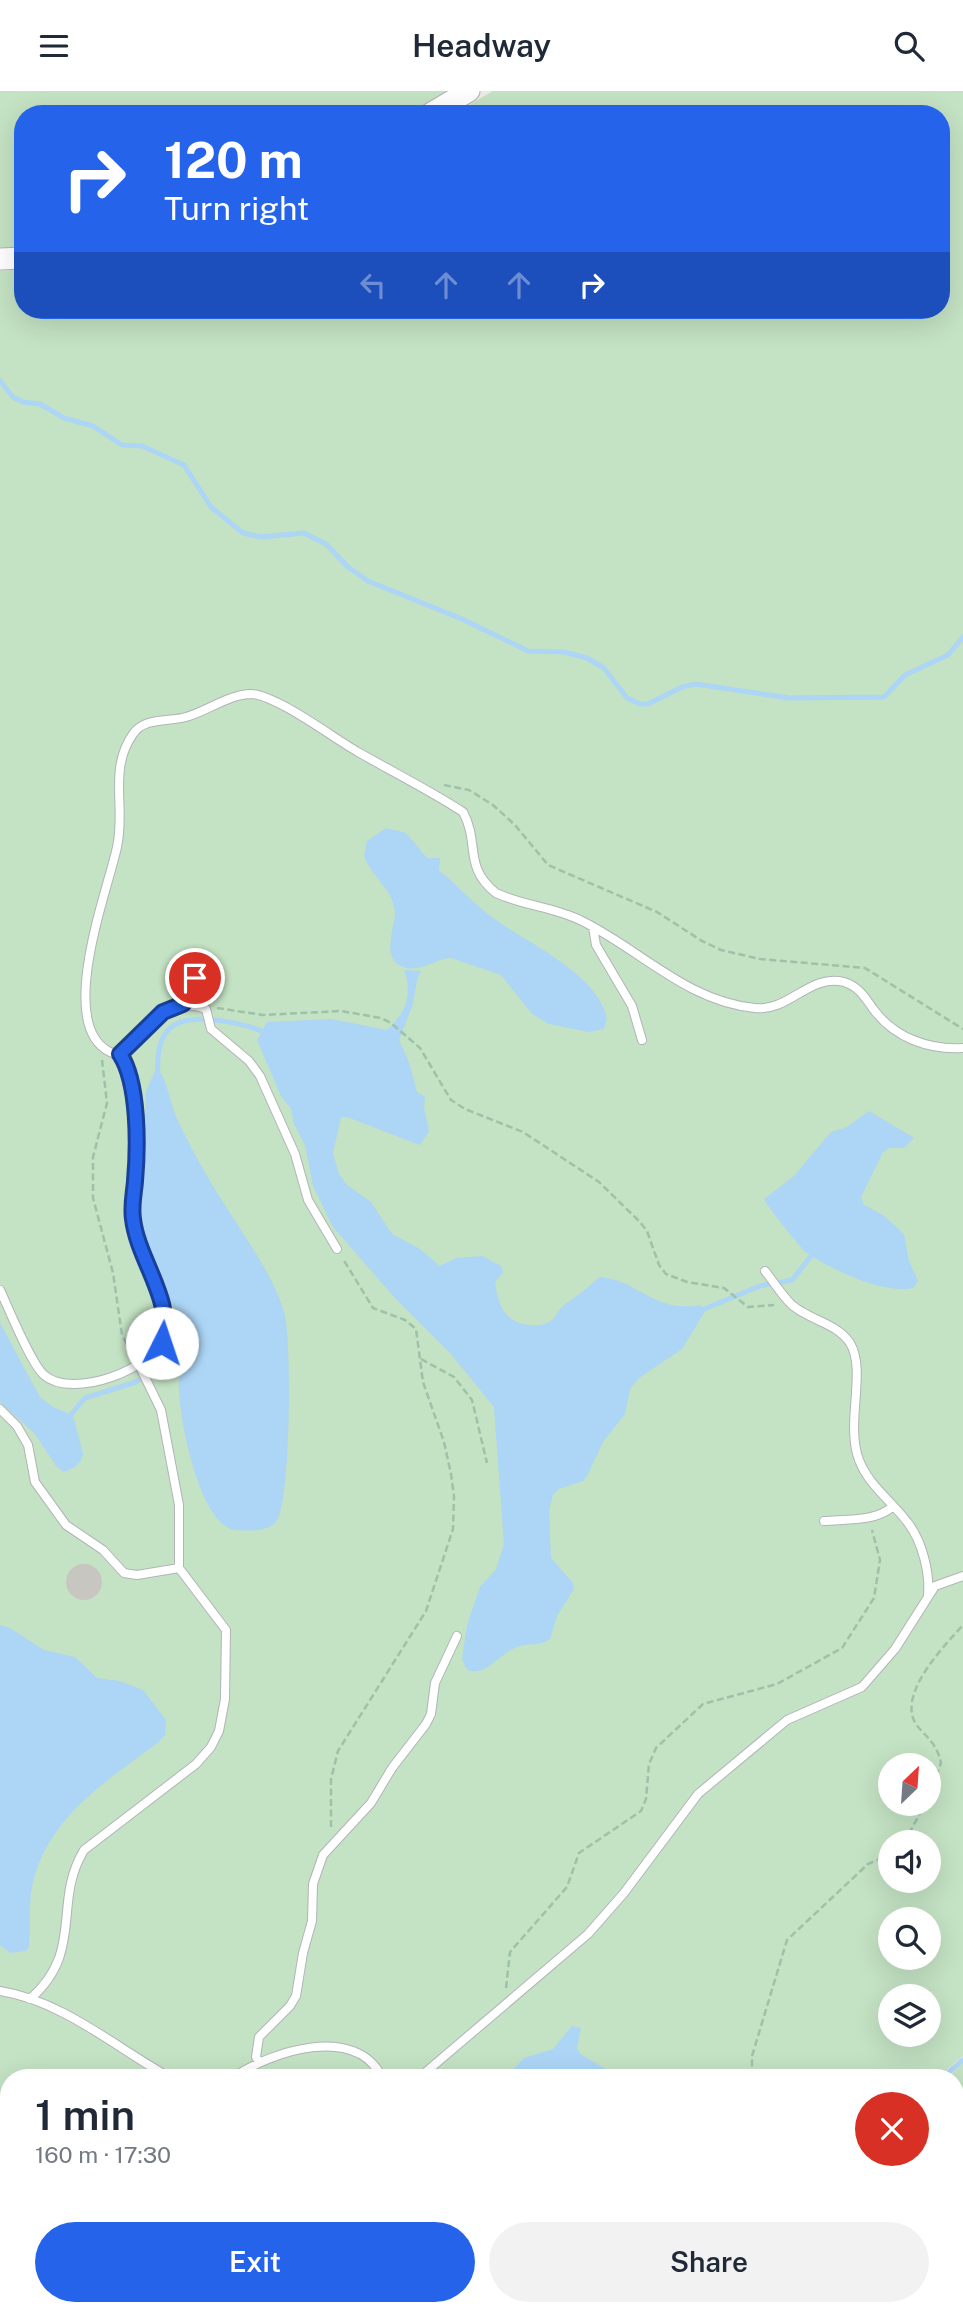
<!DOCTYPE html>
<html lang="en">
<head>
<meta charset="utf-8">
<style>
  :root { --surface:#fff; --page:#f2f2f3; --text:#1f2937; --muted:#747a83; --accent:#2563eb }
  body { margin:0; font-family:"Public Sans",sans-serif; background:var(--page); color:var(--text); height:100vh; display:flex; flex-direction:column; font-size:26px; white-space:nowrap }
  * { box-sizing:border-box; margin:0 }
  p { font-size:23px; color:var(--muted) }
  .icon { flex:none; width:38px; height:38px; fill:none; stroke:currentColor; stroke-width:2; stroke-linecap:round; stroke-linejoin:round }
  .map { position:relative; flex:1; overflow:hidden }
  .details { position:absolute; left:0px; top:1978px; width:964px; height:247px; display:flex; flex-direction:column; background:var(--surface); border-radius:28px 28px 0 0; box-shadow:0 7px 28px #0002 }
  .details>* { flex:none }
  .guide { position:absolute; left:14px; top:14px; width:936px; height:214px; border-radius:28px; box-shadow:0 7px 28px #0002; background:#2563eb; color:#fff; overflow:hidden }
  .needle { width:46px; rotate:25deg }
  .controls { position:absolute; left:878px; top:1662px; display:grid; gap:14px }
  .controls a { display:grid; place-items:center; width:63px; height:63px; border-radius:50%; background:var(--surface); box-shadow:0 7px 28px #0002; font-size:35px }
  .pin { position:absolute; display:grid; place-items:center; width:60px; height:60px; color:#fff; margin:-30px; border:4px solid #fff; border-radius:50%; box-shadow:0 2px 7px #0007 }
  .me { position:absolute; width:77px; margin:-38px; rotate:4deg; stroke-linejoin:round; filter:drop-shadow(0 0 5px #0008) }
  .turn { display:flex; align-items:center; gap:24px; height:147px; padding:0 35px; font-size:32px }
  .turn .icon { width:91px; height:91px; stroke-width:2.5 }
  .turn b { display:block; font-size:49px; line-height:60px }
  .lanes { display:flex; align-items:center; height:66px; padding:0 35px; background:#0003; justify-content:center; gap:35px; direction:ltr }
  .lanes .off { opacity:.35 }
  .round { display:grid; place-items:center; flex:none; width:74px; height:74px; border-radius:37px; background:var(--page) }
  .head { display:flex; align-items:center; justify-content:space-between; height:119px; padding:0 35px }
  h1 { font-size:42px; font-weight:600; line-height:52px }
  .button { display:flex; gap:14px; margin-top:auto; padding:14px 35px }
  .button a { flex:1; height:80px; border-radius:42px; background:var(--accent); color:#fff; font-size:28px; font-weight:600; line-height:80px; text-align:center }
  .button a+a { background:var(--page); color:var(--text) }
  header { display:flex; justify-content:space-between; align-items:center; height:91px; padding:0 35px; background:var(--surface); font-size:32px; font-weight:600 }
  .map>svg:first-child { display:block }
  .green { fill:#c4e2c4; fill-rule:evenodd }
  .water { fill:#add5f5 }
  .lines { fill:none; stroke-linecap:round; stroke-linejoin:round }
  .stream { stroke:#add5f5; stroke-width:5 }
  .building { fill:#c8c6c1 }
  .lane-casing { stroke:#b2b4b8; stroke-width:10 }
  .secondary-casing { stroke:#b1b3b8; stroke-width:23 }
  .path { stroke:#9ec2a9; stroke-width:2.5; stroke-dasharray:7 3.5; stroke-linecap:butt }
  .lane { stroke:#fff; stroke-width:8 }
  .secondary { stroke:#fff; stroke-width:21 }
  .route-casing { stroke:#184099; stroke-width:18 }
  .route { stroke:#2563eb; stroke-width:12 }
</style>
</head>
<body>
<header><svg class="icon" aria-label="menu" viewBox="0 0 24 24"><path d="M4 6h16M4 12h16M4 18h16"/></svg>Headway<svg class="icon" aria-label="search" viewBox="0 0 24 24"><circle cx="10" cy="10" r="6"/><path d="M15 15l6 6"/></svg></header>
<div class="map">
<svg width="963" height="2224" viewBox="0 0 963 2224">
  <rect width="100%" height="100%" fill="#edebe5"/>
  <path class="green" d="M0,0H454L415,23H23V160L0,161Z
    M493,0H963V1965L938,1986H9V2216H794V2224H0V180L23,178V219H942V23H454ZM891,1675H929V1713H891ZM891,1752H929V1790H891ZM891,1829H929V1867H891ZM891,1906H929V1944H891Z
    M963,1972V2224H803V2216H956V1986H948Z"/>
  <path class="water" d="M386,737L406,742L427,767H440L439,779C457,794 473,812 492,826C526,852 598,882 607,928L604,938L589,941L549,933L532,923L501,884L451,867C437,866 418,885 399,874C382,864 395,836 395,821C393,797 370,785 364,764L367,750Z
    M404,879L421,880L417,889L413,913L399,949L409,971L417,1001L425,1006L424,1017L429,1040L420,1054L347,1026H341L333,1062L339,1083L346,1093L371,1111L392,1143L420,1158L440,1175L456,1167L482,1165L501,1175L503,1182L495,1191C498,1214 505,1232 529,1234C536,1235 545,1234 551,1230C557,1225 559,1217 565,1213C578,1205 588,1196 600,1186C641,1190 652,1222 701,1214L704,1222L682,1258L639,1287L630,1298L625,1323L603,1351L587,1385L583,1390L559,1398L553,1404L549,1419L551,1467L573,1492L574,1498L557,1525L550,1548C540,1555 528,1552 517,1556C499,1562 488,1586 467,1579L462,1568L467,1534L480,1496L496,1478L504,1453L494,1316L450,1262L395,1207L333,1136L313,1095L305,1054L294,1033L291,1018L281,1005L257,949L267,931L331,928L387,939C406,922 413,903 404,879Z
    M155,980L161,982C169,997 171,1016 179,1032C194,1064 214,1098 234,1128C252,1157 274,1187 284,1221C292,1246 291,1414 276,1431C267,1441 248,1440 236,1439C198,1436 176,1316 179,1284C179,1277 183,1270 185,1263L177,1248L176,1220L151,1172L141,1130L146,1000Z
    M869,1020L914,1047L904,1057H889L883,1061L861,1106L864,1114L883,1124L904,1143L909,1170L918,1190L913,1197C882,1203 833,1179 807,1162C802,1159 766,1114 764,1108L794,1085L831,1041L847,1036Z
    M0,1232L40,1306L53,1316L73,1324L83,1363C81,1374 73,1378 63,1381L56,1375L35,1343L0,1311Z
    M0,1534L10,1537L44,1559L75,1566L97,1587L120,1590L143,1599L166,1629L165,1644L159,1651C108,1689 49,1725 33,1791C28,1812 31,1835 29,1856L26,1860L10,1862L0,1854Z
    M572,1935L581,1937L577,1957L580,1963L620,1986H506L524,1967L553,1958Z"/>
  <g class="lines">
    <path class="stream" d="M0,290L13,306L23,311L40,313L64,327L93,335L122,354L142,355L184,374L211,416L243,442L261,446L304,442L326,453L348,476L368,490L462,528L528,560L564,561L587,567L604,577L627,607L640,613H648L682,596L696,593L789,607L884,606L905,584L948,564L963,546
      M158,986C157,971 158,949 169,938C188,919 244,932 266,942
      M697,1221L760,1195L792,1189L812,1164
      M68,1327L85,1307L133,1292L157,1280L185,1251
      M943,1986L963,1969
      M797,2224V2216"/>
  </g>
  <path class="building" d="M66 1491a18 18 0 1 1 36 0a18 18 0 1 1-36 0Z"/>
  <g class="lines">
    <g class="lane-casing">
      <path id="lane" d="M593,836L596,854L632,915L642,949
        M183,913L191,903L195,876
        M337,1158L308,1109L295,1063L260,985L249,970L211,938L206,918C152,897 136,975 110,961C55,934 108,799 117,756C126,718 108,678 133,643C144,626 169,631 186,626C207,620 230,603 251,603C277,604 333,647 358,661C393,681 429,699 463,721C480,752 463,776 496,802C524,815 555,816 582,830C641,859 686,910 755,917C789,921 810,882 844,891C860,896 865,907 874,919C895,947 929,959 963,957
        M765,1180C774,1191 782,1205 792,1214C809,1229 837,1232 850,1252C867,1280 845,1332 859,1369C869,1395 892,1410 908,1432C922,1450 930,1482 928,1503
        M0,1199C9,1218 30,1271 44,1284C72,1309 158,1278 165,1241C171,1213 138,1163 133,1130C131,1116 135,1102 135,1088C137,1054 139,992 120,963
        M0,1318L17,1335L28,1354L35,1391L66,1434L103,1459L124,1482L137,1484L179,1477
        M824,1430C845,1428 875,1431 892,1416
        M0,1900C63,1910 115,1956 169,1986
        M30,1908C85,1860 52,1812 84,1759L196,1673L211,1656L219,1640L225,1608L226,1539L179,1477V1414L161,1319L139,1274
        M259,1971L256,1966L259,1946L290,1915L296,1905L303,1862L312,1830L313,1793L323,1764L371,1712L392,1677L426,1633L431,1623L435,1592L457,1545
        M234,1986C272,1960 355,1933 382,1986
        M420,1986L588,1843L624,1802L698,1703L787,1629L862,1596L895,1558L935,1495L963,1485
        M284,2224L287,2216"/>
    </g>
    <g class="secondary-casing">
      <path id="secondary" d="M430,23L469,0
        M0,168L23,167"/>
    </g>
    <path class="path" d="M444,694L469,699L493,714L515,734L548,774L657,821L702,850L721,859L760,868L865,877L963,938
      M217,917L263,924L341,920L381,927L391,932L420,957L451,1009L465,1018L523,1041L599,1091L640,1131L647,1140L659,1174L666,1183L687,1191L724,1197L748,1216L774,1214
      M102,969L107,1012L93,1066V1107L113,1182L122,1244L132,1263
      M421,1268L454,1286L472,1309L487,1372
      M929,1705L941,1672C936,1647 919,1643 913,1627C903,1597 945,1554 963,1534
      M331,1736V1688L338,1660L426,1520L453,1438L454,1405L451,1383L444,1351L423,1291L416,1238L405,1229L373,1217L343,1168
      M904,1752L925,1713
      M506,1897L510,1861L567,1796L579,1762L641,1720L646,1708L649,1673L656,1657L703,1613L777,1593L842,1557L874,1507L880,1469L872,1439
      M752,1986V1965L787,1849L868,1773L891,1763
      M386,2216L387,2224
      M304,2224L315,2216"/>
    <use href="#lane" class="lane"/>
    <use href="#secondary" class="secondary"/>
  </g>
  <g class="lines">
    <g class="route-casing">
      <path id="route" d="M162,1252C175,1210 138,1170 133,1128C131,1115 134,1103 135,1090C138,1056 139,992 120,963L163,921L183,913L191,903L195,887"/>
    </g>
    <use href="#route" class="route"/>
  </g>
</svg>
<div class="controls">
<a><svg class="needle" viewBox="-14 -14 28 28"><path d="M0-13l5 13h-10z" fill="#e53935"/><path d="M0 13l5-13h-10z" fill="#747a83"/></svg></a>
<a><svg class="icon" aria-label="sound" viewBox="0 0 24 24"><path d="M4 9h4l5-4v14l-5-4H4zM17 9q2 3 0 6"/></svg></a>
<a><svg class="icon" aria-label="search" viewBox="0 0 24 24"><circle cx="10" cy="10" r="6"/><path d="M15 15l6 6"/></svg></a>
<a><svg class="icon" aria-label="layers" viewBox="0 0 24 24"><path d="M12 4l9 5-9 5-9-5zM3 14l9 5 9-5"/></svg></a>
</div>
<div class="pin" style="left:195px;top:887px;background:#d93025"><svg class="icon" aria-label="arrive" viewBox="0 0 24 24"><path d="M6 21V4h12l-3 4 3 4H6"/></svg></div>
<svg class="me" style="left:162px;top:1252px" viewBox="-20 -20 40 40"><circle r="19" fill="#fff"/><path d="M0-13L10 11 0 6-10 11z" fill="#2563eb"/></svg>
<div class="guide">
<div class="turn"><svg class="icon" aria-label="right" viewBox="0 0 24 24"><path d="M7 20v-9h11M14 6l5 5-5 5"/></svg><div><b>120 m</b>Turn right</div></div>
<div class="lanes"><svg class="icon off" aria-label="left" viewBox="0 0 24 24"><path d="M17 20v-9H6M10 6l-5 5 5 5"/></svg><svg class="icon off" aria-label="ahead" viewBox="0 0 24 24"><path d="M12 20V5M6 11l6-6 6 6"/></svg><svg class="icon off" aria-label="ahead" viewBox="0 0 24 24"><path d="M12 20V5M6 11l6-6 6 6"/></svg><svg class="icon" aria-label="right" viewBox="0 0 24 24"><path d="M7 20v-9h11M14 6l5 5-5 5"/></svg></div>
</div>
<section class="details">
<div class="head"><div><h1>1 min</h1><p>160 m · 17:30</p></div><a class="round" style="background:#d93025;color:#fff"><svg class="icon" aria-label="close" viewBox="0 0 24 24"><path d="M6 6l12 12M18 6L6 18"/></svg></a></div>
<div class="button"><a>Exit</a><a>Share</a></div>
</section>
</div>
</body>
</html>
